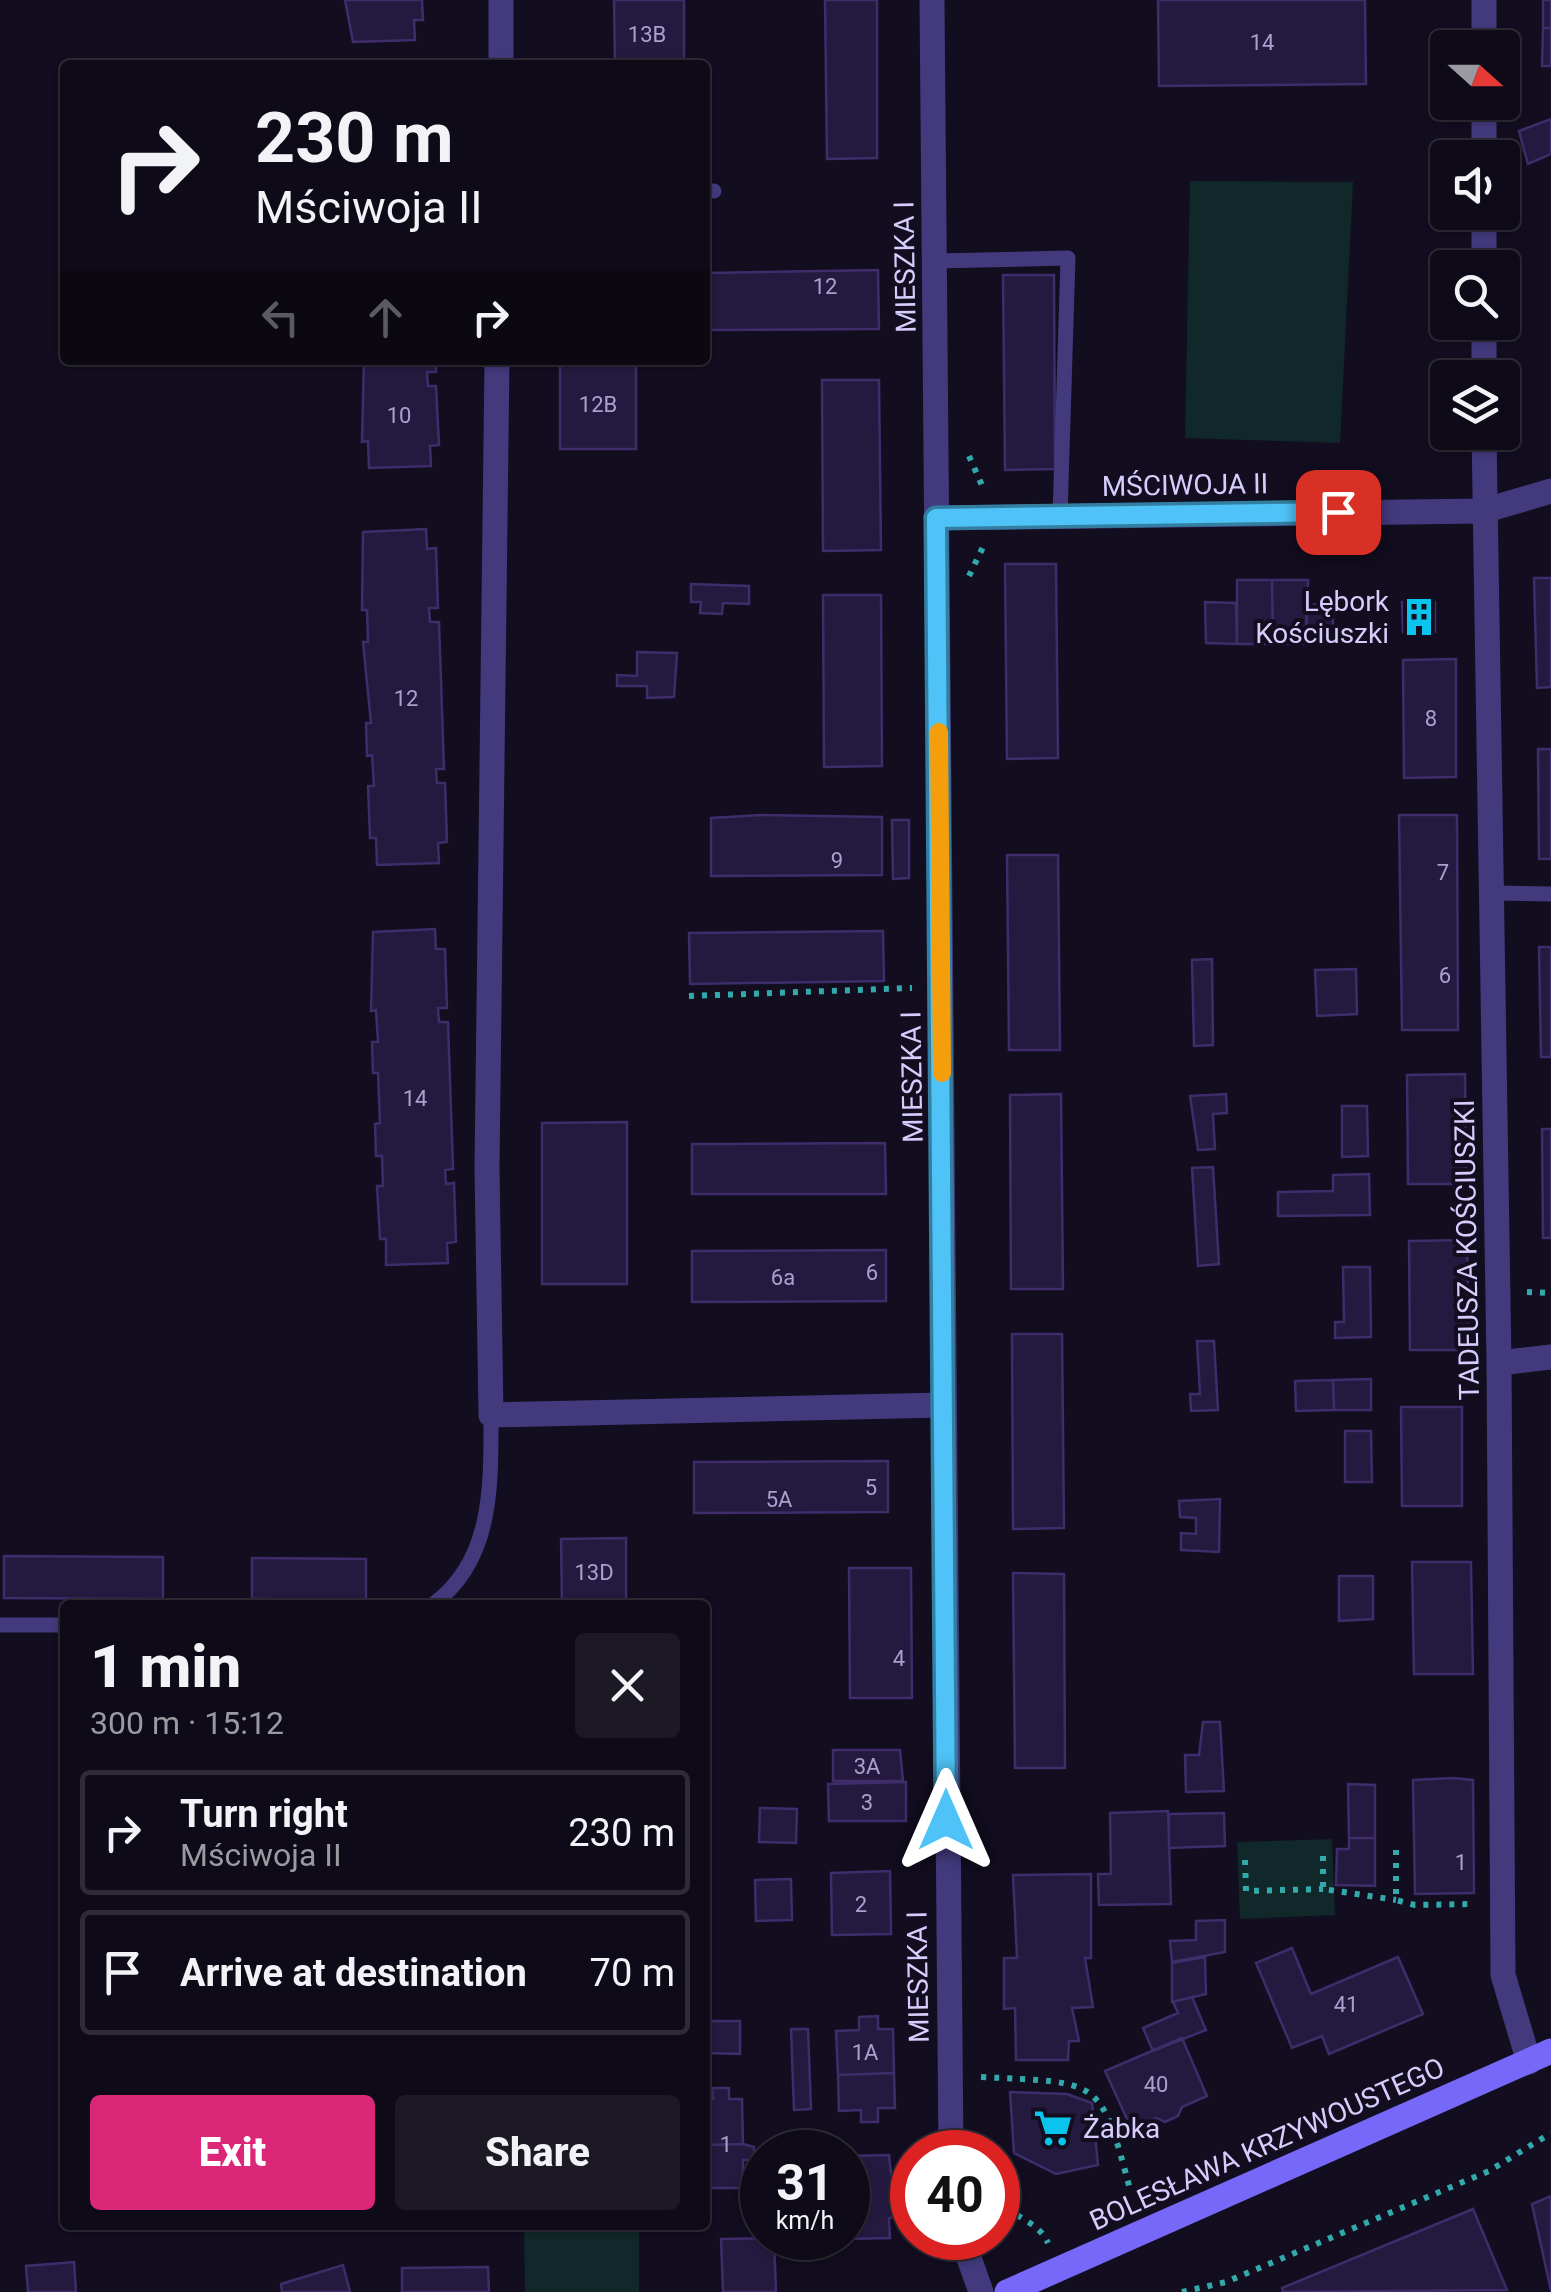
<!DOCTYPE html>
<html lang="en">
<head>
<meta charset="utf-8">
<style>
  :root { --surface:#0e0a17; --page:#1c1824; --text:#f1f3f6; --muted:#9b9aa1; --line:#2e2b36; --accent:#db2777 }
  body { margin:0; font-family:Roboto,sans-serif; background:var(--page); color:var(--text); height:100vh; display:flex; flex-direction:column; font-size:38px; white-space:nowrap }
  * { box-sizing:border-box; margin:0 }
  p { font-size:32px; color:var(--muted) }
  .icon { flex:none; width:55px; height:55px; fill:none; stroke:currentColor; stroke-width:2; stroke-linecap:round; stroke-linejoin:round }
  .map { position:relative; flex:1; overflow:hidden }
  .panel { position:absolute; left:60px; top:1600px; width:650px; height:630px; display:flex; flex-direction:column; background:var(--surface); border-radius:10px; box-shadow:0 2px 8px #0004,0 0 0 2px var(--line) }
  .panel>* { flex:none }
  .guide { position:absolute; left:60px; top:60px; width:650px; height:305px; border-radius:10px; box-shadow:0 2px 8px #0004,0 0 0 2px var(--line); background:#0e0a17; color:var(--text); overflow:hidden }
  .needle { width:65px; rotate:111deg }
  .controls { position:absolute; left:1430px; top:30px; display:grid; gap:20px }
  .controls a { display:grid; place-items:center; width:90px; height:90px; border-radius:10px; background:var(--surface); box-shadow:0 2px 8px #0004,0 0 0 2px var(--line); font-size:50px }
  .speed { position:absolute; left:740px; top:2130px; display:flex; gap:20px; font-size:50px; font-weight:700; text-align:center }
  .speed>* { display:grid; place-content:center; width:130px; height:130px; border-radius:50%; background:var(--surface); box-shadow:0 2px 8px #0004,0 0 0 2px var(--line); line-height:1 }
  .speed small { font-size:25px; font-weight:400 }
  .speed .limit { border:15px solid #d22; background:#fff; color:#111 }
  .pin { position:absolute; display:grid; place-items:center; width:85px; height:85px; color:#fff; margin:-42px; border-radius:20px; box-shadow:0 5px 15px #0006 }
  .me { position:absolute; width:110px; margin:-55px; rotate:0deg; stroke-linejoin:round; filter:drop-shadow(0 0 8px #0008) }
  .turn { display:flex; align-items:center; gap:35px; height:210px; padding:0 30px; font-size:45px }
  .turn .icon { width:130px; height:130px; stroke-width:2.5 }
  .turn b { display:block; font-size:70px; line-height:85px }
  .lanes { display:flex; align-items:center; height:95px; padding:0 30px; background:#0003; justify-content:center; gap:50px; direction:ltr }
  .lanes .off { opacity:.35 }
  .round { display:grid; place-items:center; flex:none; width:105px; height:105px; border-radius:10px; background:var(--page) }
  .overview { display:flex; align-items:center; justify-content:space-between; height:170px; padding:0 30px }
  h1 { font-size:60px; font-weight:800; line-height:75px }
  .action { display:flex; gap:20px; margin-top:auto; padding:20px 30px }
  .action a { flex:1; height:115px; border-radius:10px; background:var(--accent); color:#fff; font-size:40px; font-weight:800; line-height:115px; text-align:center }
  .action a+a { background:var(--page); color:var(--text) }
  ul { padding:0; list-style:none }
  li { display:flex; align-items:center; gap:30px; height:125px; margin:0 20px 15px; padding:0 10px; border:5px solid var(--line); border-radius:10px }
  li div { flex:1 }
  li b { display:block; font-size:38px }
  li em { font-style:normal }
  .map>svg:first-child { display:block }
  .green { fill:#102829 }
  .building { fill:#241a3f; stroke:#3e2d6a; stroke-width:2.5 }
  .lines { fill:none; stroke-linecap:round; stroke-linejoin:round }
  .path { stroke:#32aaac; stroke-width:6; stroke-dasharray:5 8; stroke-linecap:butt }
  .service { stroke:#423a7c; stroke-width:15 }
  .minor { stroke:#423a7c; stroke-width:25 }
  .tertiary { stroke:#423a7c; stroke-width:25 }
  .secondary { stroke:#7768f9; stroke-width:25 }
  .route-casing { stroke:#337fa1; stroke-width:25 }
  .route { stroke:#4fc3f7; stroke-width:18 }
  .slow { stroke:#f59e0b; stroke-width:18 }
  .labels { text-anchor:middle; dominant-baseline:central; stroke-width:8; stroke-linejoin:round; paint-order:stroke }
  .number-label { font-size:22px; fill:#aaa0ce }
  .street-label { font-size:28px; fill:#d6cdfd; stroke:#120d1f }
  .poi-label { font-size:28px; fill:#d6cdfd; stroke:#120d1f; text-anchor:end }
</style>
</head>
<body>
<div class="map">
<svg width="1551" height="2292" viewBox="0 0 1551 2292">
  <rect width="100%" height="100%" fill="#120d1f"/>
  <path class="green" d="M1190,181L1353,182L1340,443L1185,438Z
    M1332,1839L1335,1915L1240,1919L1237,1842Z
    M524,2225H639V2292H525Z"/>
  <path class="building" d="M345,0H422L423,20H414L415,40L353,42Z
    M614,0H684V65H615Z
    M825,0H877V158L827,159Z
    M1158,0H1365L1366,84L1159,86Z
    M1543,0H1551V28H1543Z
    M1543,28H1551V66H1542Z
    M1551,119V154L1528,164L1519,131Z
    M878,270L879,329L708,330L707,273Z
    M1003,275H1054L1055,469L1005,470Z
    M364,360H436V372H427L428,386H436L439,445L430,446L431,466L369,468L368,441L362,442Z
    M560,360H636V449H560Z
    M822,380H879L881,550L823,551Z
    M426,529L427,549L436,548L438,608H429L430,622H439L444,769H436L437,783H445L447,842L438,843L439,863L377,865L376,838H370L368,786H374L372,755L367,756L366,723H371L363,642H368L367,610H362L363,532Z
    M1005,564H1056L1058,758L1007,759Z
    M1534,578H1551V687L1537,688Z
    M1237,580H1272L1273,644H1237Z
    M1272,580H1308L1306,644H1273Z
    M691,584L749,586V604L723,603L722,614L700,613L701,602H691Z
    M823,595H881L882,766L824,767Z
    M1205,602L1236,603L1237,644L1206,643Z
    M1402,602H1435V632H1403Z
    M1307,604L1333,605V644H1306Z
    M637,652L677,653L674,697L647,698V686H617V675L637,676Z
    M1456,659V777L1404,778L1403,660Z
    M1538,749H1551V859H1539Z
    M762,815L882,817V875L711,876V818Z
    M1399,815H1457L1458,1030H1402Z
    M892,820H909V878L893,879Z
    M1007,855H1058L1060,1050H1009Z
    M435,929L436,949H445L447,1008H438L439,1022H448L453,1169L445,1170L446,1184L454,1183L456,1242L447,1243L448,1263L386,1265V1239H380L377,1186H383L382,1156H376L375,1124L380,1123L378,1073H373L372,1042H378L376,1010L371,1011L373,932Z
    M883,931L884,981L690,984L689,933Z
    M1539,947H1551V1057H1541Z
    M1212,959L1213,1045L1194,1046L1192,960Z
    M1356,969L1357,1014L1317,1016L1315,970Z
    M1465,1074L1466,1184H1408L1407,1075Z
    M1061,1094L1063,1289H1011L1010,1095Z
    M1226,1094L1227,1113L1213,1114L1215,1149L1198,1150L1190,1096Z
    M1342,1106H1367L1368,1156L1342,1157Z
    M627,1122V1284H542V1123Z
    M1542,1129H1551V1238H1543Z
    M885,1143L886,1194H692V1144Z
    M1213,1167L1219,1264L1198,1266L1192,1168Z
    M1369,1174L1370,1215L1278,1216V1192L1333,1191V1175Z
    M1467,1240L1469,1350H1410L1409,1241Z
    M886,1250V1301L692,1302V1251Z
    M1343,1267H1370L1371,1337L1335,1338V1322H1344Z
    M1012,1334H1062L1064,1528L1013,1529Z
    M1197,1341H1214L1218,1410L1191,1411L1190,1394H1200Z
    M1371,1379V1410H1334L1333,1380Z
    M1333,1380L1334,1410L1296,1411L1295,1381Z
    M1401,1407H1462V1506H1402Z
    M1345,1431H1371L1372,1482H1345Z
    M888,1461V1512L694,1513V1462Z
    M1220,1499L1219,1552L1181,1550V1533L1196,1534V1518L1180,1517L1179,1501Z
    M626,1538V1605H562L561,1539Z
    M4,1556L163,1557V1599L4,1598Z
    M252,1558L366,1559V1600L252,1599Z
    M1412,1562H1471L1473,1674H1414Z
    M849,1568H911L912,1698H850Z
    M1013,1573L1064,1574L1065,1768H1015Z
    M1339,1576H1373V1619L1339,1621Z
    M1203,1722H1220L1224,1791L1186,1792L1185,1755H1199Z
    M833,1750H900L903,1781H833Z
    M1453,1778L1473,1780L1474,1893L1415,1894L1413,1780Z
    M906,1782V1821H829L828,1784Z
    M1348,1784L1375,1785V1838H1349Z
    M760,1808L797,1809L796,1843L759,1842Z
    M1168,1811L1171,1904L1099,1905L1098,1874H1111L1110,1813Z
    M1224,1813L1225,1846L1169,1848V1814Z
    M1349,1838H1375V1886L1336,1885L1337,1849H1349Z
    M890,1871L891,1934L832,1935L831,1873Z
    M1091,1874V1958H1085L1093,2007L1072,2008L1079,2041H1069L1068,2060H1016L1015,2008L1004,2009V1958H1017L1013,1875Z
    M791,1879L792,1920L756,1921L755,1880Z
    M1225,1920V1952L1172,1962L1170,1941L1196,1940V1921Z
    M1292,1948L1311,1994L1398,1957L1423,2014L1329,2054L1322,2036L1292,2048L1256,1963Z
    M1205,1957L1206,1994L1172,2002V1963Z
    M1192,1997L1206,2030L1153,2051L1143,2028L1178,2013L1173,2002Z
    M878,2016V2029H893L894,2073L838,2075L836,2031L859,2030V2017Z
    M705,2021H740V2054L705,2053Z
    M791,2029H808L811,2109L794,2110Z
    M1182,2038L1207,2096L1182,2107L1178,2116L1165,2122L1157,2118L1131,2128L1105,2071Z
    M894,2073L895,2108H878V2122H861V2110L839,2111L838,2075Z
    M712,2088H729V2099H742L743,2144L705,2145V2099H713Z
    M1010,2092L1067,2094L1092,2103L1098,2165L1056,2174L1014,2153Z
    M743,2144L754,2147L755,2160H743V2188H705V2145Z
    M889,2155L896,2217L889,2218L890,2238L844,2239L848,2156Z
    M1551,2196V2291L1532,2204Z
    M1473,2209L1507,2290L1283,2292L1282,2288Z
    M774,2238L776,2292H723L721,2239Z
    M74,2262L76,2292H28L26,2266Z
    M343,2265L350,2292H282L281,2284Z
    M488,2267L489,2292H402V2268Z"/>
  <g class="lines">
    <path class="path" d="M969,456L984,490
      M969,576L983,547
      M689,996L912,988
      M1527,1292L1551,1293
      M1396,1850V1900L1415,1905L1473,1904
      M1323,1856V1889L1396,1900
      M1245,1860L1246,1891L1323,1889
      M981,2077C1101,2083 1100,2076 1131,2193
      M998,2198C1011,2218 1038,2220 1048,2243
      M1182,2292L1226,2282L1489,2171L1551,2133"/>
    <path class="service" d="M705,191H714
      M935,261L1068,258L1060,516
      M1490,893L1551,894
      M432,1605C494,1561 491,1483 491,1415
      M0,1625H65"/>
    <path class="minor" d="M1484,48V0
      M501,65V0
      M1484,158V102
      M1484,268V212
      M497,360L487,1168L491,1415L943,1405
      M1484,378V322
      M1484,432L1499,1363L1503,1975L1529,2062
      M936,518L1483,511L1551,491
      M1499,1363L1551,1357"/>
    <path class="tertiary" d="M932,0L951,2152
      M962,2238L981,2292"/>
    <path class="secondary" d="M1007,2292L1551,2051"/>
  </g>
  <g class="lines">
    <g class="route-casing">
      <path id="route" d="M946,1820L936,518L1338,512"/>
    </g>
    <use href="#route" class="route"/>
    <path class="slow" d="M939,732L942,1073"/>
  </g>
  <defs>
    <g id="building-bare" transform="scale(3)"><path d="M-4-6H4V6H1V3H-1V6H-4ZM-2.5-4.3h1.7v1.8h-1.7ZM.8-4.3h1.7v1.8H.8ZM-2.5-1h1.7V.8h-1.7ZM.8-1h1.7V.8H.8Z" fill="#09c5ed" stroke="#120d1f" stroke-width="2.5" paint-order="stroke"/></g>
    <g id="supermarket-bare" transform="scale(3)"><path d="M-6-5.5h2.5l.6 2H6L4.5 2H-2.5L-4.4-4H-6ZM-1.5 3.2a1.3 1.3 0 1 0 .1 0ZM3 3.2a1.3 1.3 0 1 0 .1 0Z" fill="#09c5ed" stroke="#120d1f" stroke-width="2.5" paint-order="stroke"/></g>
  </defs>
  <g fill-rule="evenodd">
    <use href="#building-bare" x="1419" y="617"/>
    <use href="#supermarket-bare" x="1053" y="2128"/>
  </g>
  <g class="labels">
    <g class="number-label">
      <text x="647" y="34">13B</text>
      <text x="1262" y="42">14</text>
      <text x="825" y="286">12</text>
      <text x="598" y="404">12B</text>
      <text x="399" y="415">10</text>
      <text x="406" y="698">12</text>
      <text x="1431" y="718">8</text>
      <text x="837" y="860">9</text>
      <text x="1443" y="872">7</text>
      <text x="1445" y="975">6</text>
      <text x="415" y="1098">14</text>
      <text x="872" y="1272">6</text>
      <text x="783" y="1277">6a</text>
      <text x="871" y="1487">5</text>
      <text x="779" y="1499">5A</text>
      <text x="594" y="1572">13D</text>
      <text x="899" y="1658">4</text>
      <text x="867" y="1766">3A</text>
      <text x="867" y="1802">3</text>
      <text x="1461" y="1862">1</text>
      <text x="861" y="1904">2</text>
      <text x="1346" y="2004">41</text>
      <text x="865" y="2052">1A</text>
      <text x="1156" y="2084">40</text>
      <text x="726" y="2144">1</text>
    </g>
    <g class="street-label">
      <text transform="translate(905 267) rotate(-91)">MIESZKA I</text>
      <text transform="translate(1185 485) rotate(-1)">MŚCIWOJA II</text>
      <text transform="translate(912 1077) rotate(-91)">MIESZKA I</text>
      <text transform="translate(1467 1250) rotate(-91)">TADEUSZA KOŚCIUSZKI</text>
      <text transform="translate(918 1977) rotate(-91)">MIESZKA I</text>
      <text transform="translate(1267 2144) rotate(-24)">BOLESŁAWA KRZYWOUSTEGO</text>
    </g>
    <g class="poi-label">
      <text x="1389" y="601">Lębork<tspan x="1389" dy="32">Kościuszki</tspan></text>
      <text x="1083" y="2128" text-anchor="start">Żabka</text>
    </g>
  </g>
</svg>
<div class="controls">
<a><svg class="needle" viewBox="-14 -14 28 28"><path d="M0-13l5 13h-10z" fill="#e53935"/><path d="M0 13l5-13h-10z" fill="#9b9aa1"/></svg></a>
<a><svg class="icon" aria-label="sound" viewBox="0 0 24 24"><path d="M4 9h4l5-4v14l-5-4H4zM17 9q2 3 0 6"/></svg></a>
<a><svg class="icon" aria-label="search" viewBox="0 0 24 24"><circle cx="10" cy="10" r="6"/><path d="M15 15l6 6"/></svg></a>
<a><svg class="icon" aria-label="layers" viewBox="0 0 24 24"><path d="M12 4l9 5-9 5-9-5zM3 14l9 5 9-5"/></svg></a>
</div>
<div class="speed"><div>31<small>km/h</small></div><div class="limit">40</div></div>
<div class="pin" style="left:1338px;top:512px;background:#d93025"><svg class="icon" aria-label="arrive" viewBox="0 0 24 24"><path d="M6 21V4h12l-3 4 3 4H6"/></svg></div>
<svg class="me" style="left:946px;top:1820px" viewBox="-20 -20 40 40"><path d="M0-17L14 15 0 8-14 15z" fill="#4fc3f7" stroke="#fff" stroke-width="4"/></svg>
<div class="guide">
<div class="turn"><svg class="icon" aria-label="right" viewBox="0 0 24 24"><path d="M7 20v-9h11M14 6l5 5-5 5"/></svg><div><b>230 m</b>Mściwoja II</div></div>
<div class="lanes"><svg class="icon off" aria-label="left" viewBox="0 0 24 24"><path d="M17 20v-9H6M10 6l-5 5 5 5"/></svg><svg class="icon off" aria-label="ahead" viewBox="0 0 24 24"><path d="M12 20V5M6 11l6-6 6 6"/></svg><svg class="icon" aria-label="right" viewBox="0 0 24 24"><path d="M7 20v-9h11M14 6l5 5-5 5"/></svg></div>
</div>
<section class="panel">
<div class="overview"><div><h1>1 min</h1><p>300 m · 15:12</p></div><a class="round"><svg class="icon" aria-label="close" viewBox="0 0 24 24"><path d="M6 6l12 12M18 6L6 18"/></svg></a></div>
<ul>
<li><svg class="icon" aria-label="right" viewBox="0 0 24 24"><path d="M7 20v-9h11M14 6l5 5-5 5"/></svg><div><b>Turn right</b><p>Mściwoja II</p></div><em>230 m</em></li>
<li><svg class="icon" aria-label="arrive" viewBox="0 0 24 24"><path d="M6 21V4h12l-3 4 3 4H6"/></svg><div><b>Arrive at destination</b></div><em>70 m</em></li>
</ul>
<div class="action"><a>Exit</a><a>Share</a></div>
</section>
</div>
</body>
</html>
